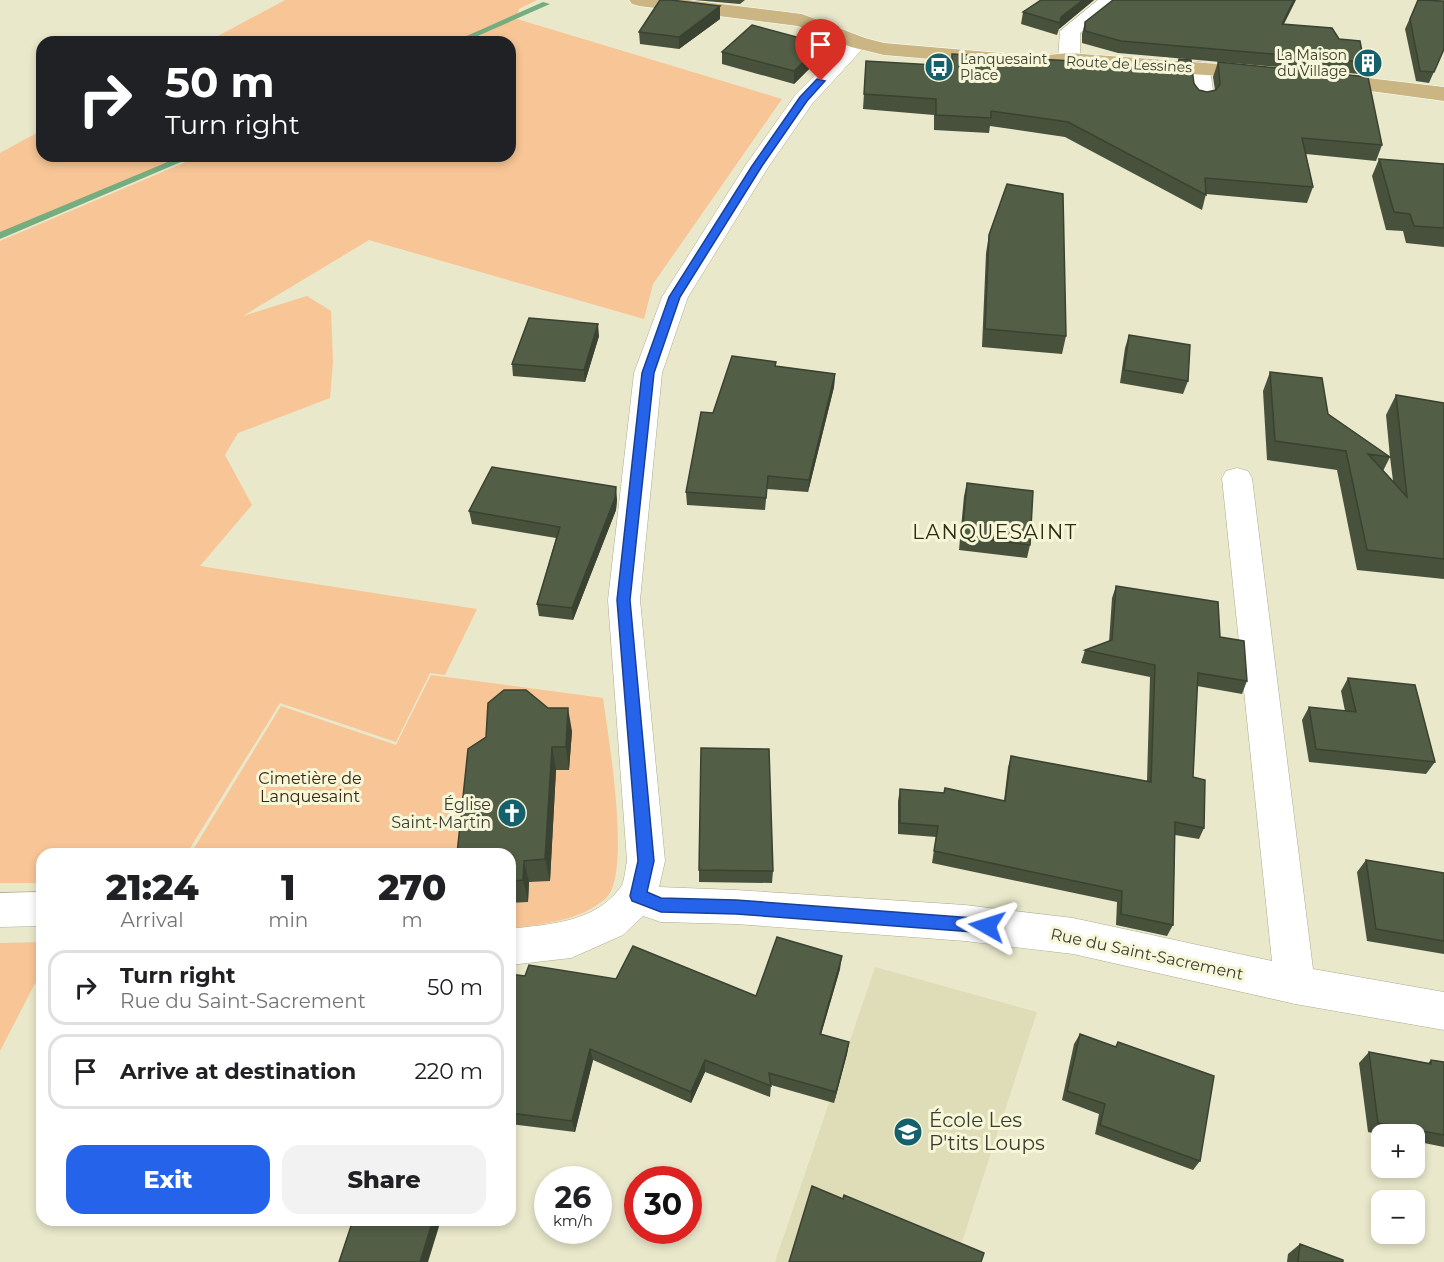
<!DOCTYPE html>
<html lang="en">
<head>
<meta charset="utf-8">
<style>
  :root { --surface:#fff; --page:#f2f2f2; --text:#202124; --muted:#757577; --line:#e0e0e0; --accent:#2563eb }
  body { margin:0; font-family:Montserrat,sans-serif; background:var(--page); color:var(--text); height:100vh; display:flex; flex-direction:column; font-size:22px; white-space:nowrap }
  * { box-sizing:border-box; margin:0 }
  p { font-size:20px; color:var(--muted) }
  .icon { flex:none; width:33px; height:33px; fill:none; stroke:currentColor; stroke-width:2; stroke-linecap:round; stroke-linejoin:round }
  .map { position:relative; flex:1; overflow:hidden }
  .sheet { position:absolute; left:36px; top:848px; width:480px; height:378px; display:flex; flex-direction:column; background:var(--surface); border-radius:18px; box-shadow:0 3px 9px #0003 }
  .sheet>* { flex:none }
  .hud { position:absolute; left:36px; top:36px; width:480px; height:126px; border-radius:18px; box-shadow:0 3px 9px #0003; background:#202124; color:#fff; overflow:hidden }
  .tools { position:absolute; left:1371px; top:1124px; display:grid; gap:12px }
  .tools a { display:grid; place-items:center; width:54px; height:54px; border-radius:12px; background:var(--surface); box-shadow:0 3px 9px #0003; font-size:30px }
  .speed { position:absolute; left:534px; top:1166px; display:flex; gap:12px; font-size:30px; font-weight:700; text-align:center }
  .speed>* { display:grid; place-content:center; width:78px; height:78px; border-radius:50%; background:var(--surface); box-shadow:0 3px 9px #0003; line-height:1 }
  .speed small { font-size:15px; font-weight:400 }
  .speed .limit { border:9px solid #d22; background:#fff; color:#111 }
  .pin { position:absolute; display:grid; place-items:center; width:51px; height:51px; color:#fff; margin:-62px -26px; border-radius:50% 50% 50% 0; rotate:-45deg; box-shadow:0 0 6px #0007 }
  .pin .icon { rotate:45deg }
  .me { position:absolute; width:66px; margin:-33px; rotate:276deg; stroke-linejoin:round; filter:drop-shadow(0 0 4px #0008) }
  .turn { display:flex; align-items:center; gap:21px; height:126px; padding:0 30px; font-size:27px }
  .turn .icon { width:78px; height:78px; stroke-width:2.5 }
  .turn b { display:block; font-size:42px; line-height:51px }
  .eta { display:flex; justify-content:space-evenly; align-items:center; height:102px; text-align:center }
  .eta b { font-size:36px; font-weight:800; line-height:42px }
  .action { display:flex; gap:12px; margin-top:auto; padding:12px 30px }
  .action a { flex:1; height:69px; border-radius:18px; background:var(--accent); color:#fff; font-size:24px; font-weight:800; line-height:69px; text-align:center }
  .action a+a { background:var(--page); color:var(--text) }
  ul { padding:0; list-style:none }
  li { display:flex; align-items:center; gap:18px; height:75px; margin:0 12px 9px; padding:0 18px; border:3px solid var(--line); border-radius:18px }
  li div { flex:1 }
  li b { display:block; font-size:22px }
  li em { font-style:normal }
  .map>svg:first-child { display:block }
  .built { fill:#deddb8 }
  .green { fill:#f8c596 }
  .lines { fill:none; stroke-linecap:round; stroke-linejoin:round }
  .stream { fill:#76ad7f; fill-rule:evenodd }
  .minor-casing { stroke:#acab8f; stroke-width:1 }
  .major-casing { stroke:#fff; stroke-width:1 }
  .minor { fill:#fff; fill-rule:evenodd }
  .major { fill:#cab583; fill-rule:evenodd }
  .wall { fill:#47513c; fill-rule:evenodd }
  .shaded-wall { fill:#3a4231 }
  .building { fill:#535e46; stroke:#3a4231; stroke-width:1.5 }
  .route { fill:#2563eb; stroke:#184099; stroke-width:1.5 }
  .labels { text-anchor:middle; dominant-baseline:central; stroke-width:6; stroke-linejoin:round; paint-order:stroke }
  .far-poi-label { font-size:14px; fill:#3b3b2f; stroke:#f6f6d8; text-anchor:end }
  .far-street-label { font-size:14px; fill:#3b3b2f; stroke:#f6f6d8 }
  .park-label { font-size:16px; fill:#3a250f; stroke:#f6f6d8 }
  .poi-label { font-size:16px; fill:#3b3b2f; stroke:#f6f6d8; text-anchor:end }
  .street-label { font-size:16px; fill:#3b3b2f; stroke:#f6f6d8 }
  .quarter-label { font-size:20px; letter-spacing:1.5px; fill:#2d2c14; stroke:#f6f6d8 }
  .near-poi-label { font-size:20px; fill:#3b3b2f; stroke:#f6f6d8; text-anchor:start }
</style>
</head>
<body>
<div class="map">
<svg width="1444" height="1262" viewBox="0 0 1444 1262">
  <rect width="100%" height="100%" fill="#e9e8cb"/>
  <path class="built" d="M875,967L1037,1012L959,1251L980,1262H775Z"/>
  <path class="green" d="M285,0H537L519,9L517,19L782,99L653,284L644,319L369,240L243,316L307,296L331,311L333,362L330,398L238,433L225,455L252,505L200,566L477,609L445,675L430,673L396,742L280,703L187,853L42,854V883H0V241L200,156H510V42H207Z
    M42,130V156H184L0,234V153Z
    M431,675L603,698C608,734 632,875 606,898C579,922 543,923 510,929V903L528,902L529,882L550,881L556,770H569L571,732L465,853L213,854L193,850L281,706L396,745Z
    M42,942V970L0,1051V943Z"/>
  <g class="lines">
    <path class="stream" d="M543,2L550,4L464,42H453Z
      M182,156H195L0,239V232Z"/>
    <g class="minor-casing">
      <path id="minor" d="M1098,0H1121L1080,33V59L1076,63L1069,65L1062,63L1058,59L1060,31Z
        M858,37L865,39L868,43L812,104L769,166L688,297L662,373L640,600L665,861L659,887L736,890L965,905L1073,918L1272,961L1222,478L1226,471L1237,468L1248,471L1252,478L1313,969L1444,992V1030L1295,1004L1073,954L965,941L736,924L661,922L643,916L623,935L571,958L510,965V929C549,924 594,923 620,888C625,882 625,869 627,861L608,600L634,373L662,297L745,166L796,94L851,39Z
        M1199,62L1207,63L1210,68L1214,98L1211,103L1203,105L1195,103L1192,98L1188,68L1191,63Z
        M42,892V926L0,927V893Z"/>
    </g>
    <g class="major-casing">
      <path id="major" d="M629,0H688L802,14L865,38L884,43L1037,56L1069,53L1260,67L1268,68L1271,73L1268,78L1260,79L1069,65L1037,68L884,55L851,47L798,26L639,6L632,4Z
        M1326,73L1444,87V101L1318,84L1315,79L1318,74Z"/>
    </g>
    <use href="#minor" class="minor"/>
    <use href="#major" class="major"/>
  </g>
  <path class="wall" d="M694,0H745L740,4Z
    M1041,0H1094L1059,29L1057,35L1021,24L1023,12Z
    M1418,0L1444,49L1429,83L1416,81L1405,29Z
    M720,19L679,49L640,44L639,32Z
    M1085,22L1284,24L1339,39L1364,62L1359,74L1118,53L1082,43V34Z
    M722,52L822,56L794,84L722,64Z
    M952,54L1177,67L1179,59L1199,90L1207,92L1215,90L1213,77L1218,62L1382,145L1376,161L1306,154L1313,187L1307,203L1206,194L1202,210L1065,137L990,126L989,133L934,130V115L863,109L866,61L951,66Z
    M1379,159L1444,164V247L1406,243L1403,231L1386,230L1372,176Z
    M989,235L1066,336L1062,354L982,347L986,253Z
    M1129,335L1188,381L1183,394L1120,383L1125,348Z
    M599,336L585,382L513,376L512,364Z
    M776,362V366L835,374L834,387L808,492L767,489L765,510L687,505L686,492L713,413Z
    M1270,372L1328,414L1390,457L1386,415L1396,395L1444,403V579L1357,570L1337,470L1267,460L1263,391ZM1390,457L1393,481L1383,471Z
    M967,483L1030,545L1027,558L959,550L964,496Z
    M617,499L616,510L573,620L539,616L537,604L556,538L472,524L469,511Z
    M1116,586L1220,637L1247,681L1242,694L1197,686L1193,777L1204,828L1199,839L1175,835L1173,925L1167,936L1116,925L1117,902L932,863L936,837L898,834V801L900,789L1004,801L1008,767L1011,756L1147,781L1150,677L1081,663L1085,650L1109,642L1112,598Z
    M1348,678L1435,762L1426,774L1309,762L1302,720L1309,707L1345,711L1341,691Z
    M572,731L569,770H556L550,881L529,882L528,902L510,903V854L486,737Z
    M1366,860L1444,873V954L1367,941L1357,872Z
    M699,870L773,871L772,883L699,882Z
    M840,969L821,1034L849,1042L847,1054L834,1103L771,1085L770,1097L705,1072L691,1103L593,1060L575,1132L510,1124V974L525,976L616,979L756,996Z
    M1080,1034L1115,1047L1118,1042L1200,1161L1193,1170L1095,1134L1099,1114L1062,1100L1074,1044Z
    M1369,1052L1428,1063L1431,1060L1444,1062V1147L1414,1141V1134H1382V1135L1368,1132L1359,1063Z
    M1300,1244L1343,1262H1287L1288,1254Z"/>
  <path class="shaded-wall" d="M1083,0H1094L1059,29L1061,17Z
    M1294,0H1296L1278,36L1282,24Z
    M720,6V19L679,49V37Z
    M823,44L822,56L794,84V71Z
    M598,324L599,336L585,382L584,370Z
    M835,374L834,387L808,492L809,480Z
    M616,487L617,499L616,510L573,620L572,608Z
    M568,708L572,731L569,770L566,747Z
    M552,747L556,770L550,881L545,859Z
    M524,861L529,882L528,902L523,880Z
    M842,956L840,969L818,1045L820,1034Z
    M849,1042L847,1054L834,1103L836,1092Z
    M590,1049L593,1060L575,1132L572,1121Z
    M705,1060V1072L691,1103V1092Z
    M433,1220H441L428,1262H420Z"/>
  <path class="building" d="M660,0H671L720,6L679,37L639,32Z
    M1041,0H1083L1061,17L1060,23L1023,12Z
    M1113,0H1294L1282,24L1332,28L1339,39L1360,41L1364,62L1121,41L1085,31V22Z
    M1418,0L1444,1V49L1434,72L1420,71L1410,19Z
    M752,25L823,44L794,71L722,52Z
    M952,54L1178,67L1179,59L1191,60L1194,84L1199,90L1207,92L1216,90L1220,84L1218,62L1368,77L1382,145L1302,138L1313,187L1205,178L1206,195L1068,122L991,111V118L936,115V99L864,94L866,61L952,66Z
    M1379,159L1444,164V228L1414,226L1410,214L1394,212Z
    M1007,184L1063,194L1066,336L985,329L989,235Z
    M529,318L598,324L584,370L512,364Z
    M1129,335L1190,345L1188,381L1124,370Z
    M732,356L776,362L775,366L835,374L809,480L768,476L766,498L686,492L701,412L713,413Z
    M1270,372L1322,378L1328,414L1390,457L1368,454L1407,497L1396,395L1444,403V559L1367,550L1346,451L1275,441Z
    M492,467L616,487L615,498L572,608L537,604L560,527L469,511Z
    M967,483L1033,491L1030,545L962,536Z
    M1116,586L1218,602L1220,637L1244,641L1247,681L1198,673L1193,777L1205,780L1204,828L1175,822L1173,925L1121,914L1122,891L934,851L938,826L900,823V789L944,793L945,788L1005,801L1011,756L1151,782L1155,665L1085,650L1112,640Z
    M1348,678L1415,685L1435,762L1316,749L1309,707L1356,712Z
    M504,690H526L548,708H568L566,747H552L545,859L524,861L523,880L510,881V854H457L468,749L486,737L488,703Z
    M701,748L769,749L773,871L699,870Z
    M1366,860L1444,873V941L1376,929Z
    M777,937L842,956L820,1034L849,1042L836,1092L769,1073L771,1086L705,1060L691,1092L590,1049L572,1121L510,1113V974L525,976L529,965L616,979L633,946L756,996Z
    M1080,1034L1116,1047L1118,1042L1214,1076L1200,1161L1100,1125L1105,1104L1067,1091Z
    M1369,1052L1431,1064V1060L1444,1062V1135L1378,1123Z
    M812,1186L843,1199L844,1195L984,1253L981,1262H789Z
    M353,1220H433L420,1262H339Z
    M1300,1244L1343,1260V1262H1298Z"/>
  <path class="route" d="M817,79L825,81L807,101L762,166L680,297L654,373L630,600L654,861L647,892L661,898L736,900L987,919L992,921L995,926L992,931L987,933L736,914L661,912L632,901L630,896L638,861L617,600L642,373L669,297L752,166L800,97Z"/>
  <defs>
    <g id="building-disc" transform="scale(1.5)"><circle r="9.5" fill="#15606d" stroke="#f6f6d8"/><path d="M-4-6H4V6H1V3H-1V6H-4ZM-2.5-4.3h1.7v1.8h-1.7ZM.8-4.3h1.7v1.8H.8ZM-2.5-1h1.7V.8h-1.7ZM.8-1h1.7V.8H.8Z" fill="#fff"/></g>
    <g id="bus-disc" transform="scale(1.5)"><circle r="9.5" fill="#15606d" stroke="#f6f6d8"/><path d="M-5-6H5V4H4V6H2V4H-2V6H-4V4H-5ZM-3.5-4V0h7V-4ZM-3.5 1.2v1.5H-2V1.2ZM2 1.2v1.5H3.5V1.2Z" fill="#fff"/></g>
    <g id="church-disc" transform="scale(1.5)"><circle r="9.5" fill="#15606d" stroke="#f6f6d8"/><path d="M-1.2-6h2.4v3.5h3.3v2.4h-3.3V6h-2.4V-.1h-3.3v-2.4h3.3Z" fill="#fff"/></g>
    <g id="school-disc" transform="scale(1.5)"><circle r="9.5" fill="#15606d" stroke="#f6f6d8"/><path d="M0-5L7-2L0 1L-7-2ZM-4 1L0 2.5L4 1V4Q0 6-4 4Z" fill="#fff"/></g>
  </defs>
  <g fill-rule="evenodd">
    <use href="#building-disc" x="1368" y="63"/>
    <use href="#bus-disc" x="939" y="67"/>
    <use href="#church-disc" x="512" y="813"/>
    <use href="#school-disc" x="908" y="1132"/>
  </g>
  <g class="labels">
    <g class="far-poi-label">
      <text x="1347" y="55">La Maison<tspan x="1347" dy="16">du Village</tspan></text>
      <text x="960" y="59" text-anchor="start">Lanquesaint<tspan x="960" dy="16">Place</tspan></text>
    </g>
    <g class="far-street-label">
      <text transform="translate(1129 64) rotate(3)">Route de Lessines</text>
    </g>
    <g class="park-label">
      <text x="310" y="778">Cimetière de<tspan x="310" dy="18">Lanquesaint</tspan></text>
    </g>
    <g class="poi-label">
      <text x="491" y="804">Église<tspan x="491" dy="18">Saint-Martin</tspan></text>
    </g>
    <g class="street-label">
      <text transform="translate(1147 954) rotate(12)">Rue du Saint-Sacrement</text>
    </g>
    <g class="quarter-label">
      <text x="995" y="532">LANQUESAINT</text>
    </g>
    <g class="near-poi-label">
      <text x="929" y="1120">École Les<tspan x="929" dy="23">P'tits Loups</tspan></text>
    </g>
  </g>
</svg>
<div class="tools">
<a>+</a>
<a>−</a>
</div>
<div class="speed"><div>26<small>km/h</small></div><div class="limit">30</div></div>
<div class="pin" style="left:821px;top:81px;background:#d93025"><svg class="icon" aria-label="arrive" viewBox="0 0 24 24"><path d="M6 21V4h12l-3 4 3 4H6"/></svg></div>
<svg class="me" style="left:987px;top:926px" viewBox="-20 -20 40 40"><path d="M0-17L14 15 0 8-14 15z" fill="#2563eb" stroke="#fff" stroke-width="4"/></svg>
<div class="hud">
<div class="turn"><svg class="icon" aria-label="right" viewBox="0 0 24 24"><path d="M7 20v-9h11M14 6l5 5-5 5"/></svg><div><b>50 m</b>Turn right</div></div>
</div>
<section class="sheet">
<div class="eta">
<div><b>21:24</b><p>Arrival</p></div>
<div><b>1</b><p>min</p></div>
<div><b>270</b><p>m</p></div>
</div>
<ul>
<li><svg class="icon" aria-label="right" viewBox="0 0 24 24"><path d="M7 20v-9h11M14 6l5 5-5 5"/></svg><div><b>Turn right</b><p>Rue du Saint-Sacrement</p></div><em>50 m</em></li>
<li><svg class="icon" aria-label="arrive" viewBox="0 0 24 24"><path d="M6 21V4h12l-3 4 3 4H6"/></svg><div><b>Arrive at destination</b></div><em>220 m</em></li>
</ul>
<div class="action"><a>Exit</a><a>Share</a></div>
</section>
</div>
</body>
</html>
